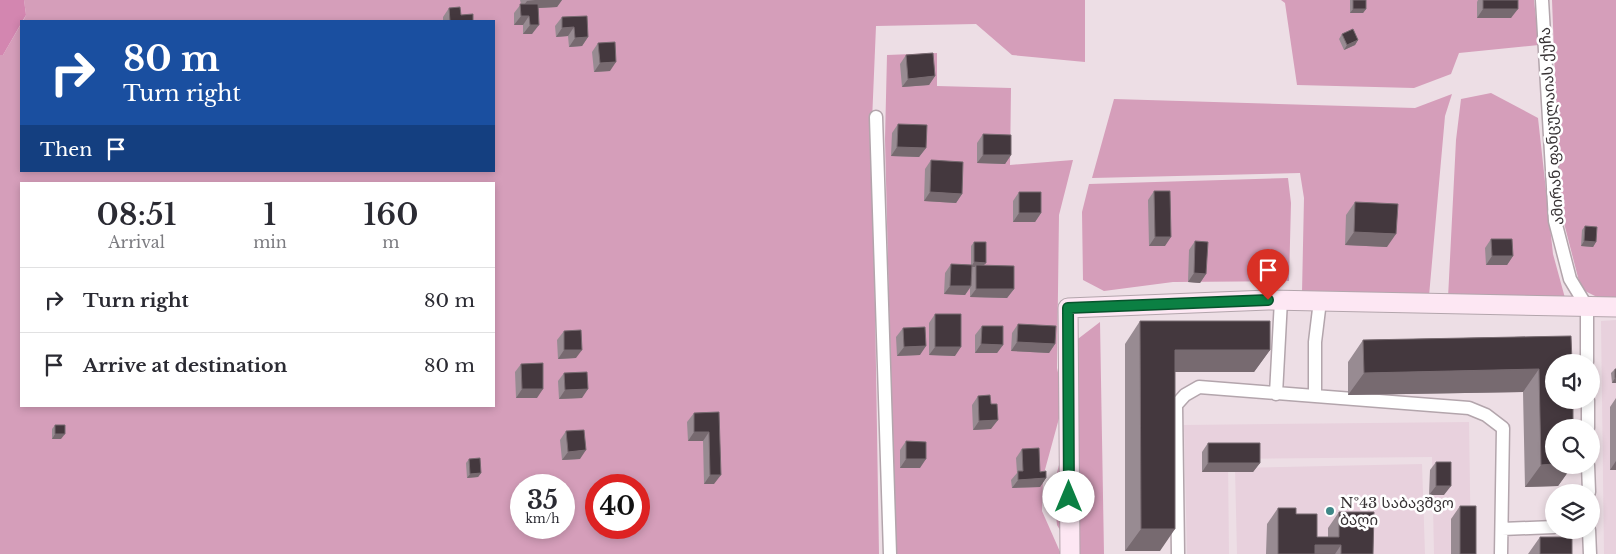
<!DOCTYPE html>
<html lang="en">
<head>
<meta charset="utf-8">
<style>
  :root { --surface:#fff; --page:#f2f2f3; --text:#2b2b33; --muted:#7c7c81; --line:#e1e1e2 }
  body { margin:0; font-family:"Libre Baskerville","Noto Sans Georgian",serif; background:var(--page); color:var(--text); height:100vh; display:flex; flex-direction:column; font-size:19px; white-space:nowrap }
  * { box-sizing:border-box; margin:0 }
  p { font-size:16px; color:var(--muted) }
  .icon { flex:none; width:28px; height:28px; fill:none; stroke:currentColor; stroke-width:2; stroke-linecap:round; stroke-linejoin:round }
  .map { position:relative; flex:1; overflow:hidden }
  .drawer { position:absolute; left:20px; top:182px; width:475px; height:225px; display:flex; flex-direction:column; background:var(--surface); border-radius:0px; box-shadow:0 2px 8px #0003 }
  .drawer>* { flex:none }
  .banner { position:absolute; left:20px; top:20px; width:475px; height:152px; border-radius:0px; box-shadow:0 2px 8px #0003; background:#1a4fa0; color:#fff; overflow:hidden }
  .controls { position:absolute; left:1545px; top:354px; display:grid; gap:10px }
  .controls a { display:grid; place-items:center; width:55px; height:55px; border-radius:50%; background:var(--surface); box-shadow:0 2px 8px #0003; font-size:25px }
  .speed { position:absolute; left:510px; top:474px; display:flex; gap:10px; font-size:25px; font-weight:700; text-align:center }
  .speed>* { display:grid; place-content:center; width:65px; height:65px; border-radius:50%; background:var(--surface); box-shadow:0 2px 8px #0003; line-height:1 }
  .speed small { font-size:12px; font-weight:400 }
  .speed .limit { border:8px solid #d22; background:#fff; color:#111 }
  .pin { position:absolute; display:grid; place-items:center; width:42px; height:42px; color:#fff; margin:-51px -21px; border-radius:50% 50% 50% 0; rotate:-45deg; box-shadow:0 0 5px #0007 }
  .pin .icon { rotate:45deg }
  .me { position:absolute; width:55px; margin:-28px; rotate:0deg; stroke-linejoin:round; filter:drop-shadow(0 0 4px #0008) }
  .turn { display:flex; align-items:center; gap:18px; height:105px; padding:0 20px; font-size:22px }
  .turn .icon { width:65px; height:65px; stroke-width:2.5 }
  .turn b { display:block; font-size:35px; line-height:42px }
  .then { display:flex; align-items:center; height:48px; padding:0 20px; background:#0003; gap:10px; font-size:19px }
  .eta { display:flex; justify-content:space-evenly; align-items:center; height:85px; text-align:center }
  .eta b { font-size:30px; font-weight:600; line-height:35px }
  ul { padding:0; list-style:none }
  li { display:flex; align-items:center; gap:15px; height:65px; padding:0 20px; border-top:1px solid var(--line) }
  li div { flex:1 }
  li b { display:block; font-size:19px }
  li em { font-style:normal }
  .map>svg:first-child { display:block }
  .built { fill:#e8d1dd }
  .green { fill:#d59eba; fill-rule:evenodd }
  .forest { fill:#d386b0 }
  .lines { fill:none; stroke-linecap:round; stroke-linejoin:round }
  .street-casing { stroke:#b3a5ac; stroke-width:15 }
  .secondary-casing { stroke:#b3a5ac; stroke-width:21 }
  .street { stroke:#fff; stroke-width:12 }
  .secondary { stroke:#fde7f3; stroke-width:19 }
  .wall { fill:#988b92 }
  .shaded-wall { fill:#776a70 }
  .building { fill:#44383e; stroke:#776a70 }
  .route-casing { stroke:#07532c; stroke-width:12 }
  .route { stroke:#0b8043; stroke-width:9 }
  .poi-dot { fill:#3e8787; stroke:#fff; stroke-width:2 }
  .labels { text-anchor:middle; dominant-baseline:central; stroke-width:5; stroke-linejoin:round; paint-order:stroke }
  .street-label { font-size:15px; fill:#373234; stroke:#fff }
  .poi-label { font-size:15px; fill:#373234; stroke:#fff; text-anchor:start }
</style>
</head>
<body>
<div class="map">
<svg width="1616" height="554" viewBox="0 0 1616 554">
  <rect width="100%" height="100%" fill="#eddee5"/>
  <path class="built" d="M1616,320V554H1604L1601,321Z
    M1469,422L1471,554H1434L1432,457L1228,459L1229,554H1187L1184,425Z
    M1422,464L1425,554H1237L1235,468Z"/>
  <path class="green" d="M24,0H1085V62L1012,55L976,24L876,26L872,121L879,554H0V55H3L21,24V171H494V21H23L26,15ZM21,184H494V406H21ZM521,485H564V528H521ZM596,485H639V528H596Z
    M1281,0H1534L1539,45L1459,53L1451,74L1414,88L1297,85L1285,3Z
    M1552,0H1616V298H1599L1581,289L1564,223L1558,156Z
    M937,53V86L1011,88L1010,165L1073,160L1059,215L1057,368L1064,400L1043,477L1042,511L1061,554H895L885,139L887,55Z
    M1491,93L1538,118L1553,254L1565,298H1448L1456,140L1461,99Z
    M1452,94L1445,116L1429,296L1302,293L1304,198L1300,173L1092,178L1114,99L1415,108Z
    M1288,178L1291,203L1289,281L1173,282L1104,291L1083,280L1082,212L1089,184Z
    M1100,322L1104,554H1074L1057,525L1053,487L1074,410L1070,345Z"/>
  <path class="forest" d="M0,0H24L26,15L3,55H0Z"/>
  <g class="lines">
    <g class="street-casing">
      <path id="street" d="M1542,0L1555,221L1570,279L1587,307V362
        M876,117L890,554
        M1276,394L1281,300
        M1315,395V342L1320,301
        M1588,400V428
        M1588,465L1589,492
        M1502,529L1554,527
        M1589,530L1590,554
        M1178,554L1176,405L1185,395L1199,387L1469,408L1486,415L1503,428L1501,554"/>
    </g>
    <g class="secondary-casing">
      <path id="secondary" d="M1070,554L1068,308L1268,300L1616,307"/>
    </g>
    <use href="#street" class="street"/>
    <use href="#secondary" class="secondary"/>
  </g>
  <path class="wall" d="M520,0H562L557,7L538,8L532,34H523V25H514V13L521,4Z
    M1350,0H1366V9L1363,13H1350Z
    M1478,0H1518L1511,18H1477V2Z
    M449,8L461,15L473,21H443V17Z
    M562,17L588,37L582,46L569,47L568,36L556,37L555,26Z
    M1342,34L1358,40L1355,45L1344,50L1339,39Z
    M598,43L610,71L594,72L592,52Z
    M906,55L935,76L929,85L902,87L900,64Z
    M898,124L926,148L919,157L891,156L892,133Z
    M983,134L1011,155L1005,164L977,163V143Z
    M931,160L962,194L956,203L924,201L925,169Z
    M1154,191L1165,246H1149L1148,200Z
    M1019,192L1041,213L1035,222H1013V201Z
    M1355,202L1387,247L1345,245L1346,215Z
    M1585,226L1596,242L1593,247L1581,246L1582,230Z
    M1491,239L1513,256L1507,265H1486L1485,248Z
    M1195,241L1206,274L1200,283L1188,282L1189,250Z
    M974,242L984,265L1014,289L1007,298L970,297V288L965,295L944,294L945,273L951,264L971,265V246Z
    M935,314L955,356L929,355V323Z
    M1140,321L1270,350L1254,372H1175L1160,551H1125V344Z
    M1018,324L1055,344L1049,353L1011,351L1012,333Z
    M982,326L1003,345L997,353H975V335Z
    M903,328L920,355L897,356L896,337Z
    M564,331L576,358L558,359L557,340Z
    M1571,336L1554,465H1573L1558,486L1525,487L1523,392L1348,395V362L1363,340Z
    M521,364L537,398H516L515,372Z
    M1615,369L1616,383H1612L1611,373Z
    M564,373L582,398L559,399L558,381Z
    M978,396L991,404V429L973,430L972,405Z
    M1616,398V470H1610V407Z
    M719,412L714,484H704L703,441H688L687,422L694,413Z
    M55,425L61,439H52V429Z
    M566,431L580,459L562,460L560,440Z
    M906,441L920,468H900V450Z
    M1208,443L1260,463L1253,472H1202V452Z
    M1022,449L1046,478L1040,487L1012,488L1011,480L1017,473L1016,458Z
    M469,459L481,473L478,477L467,478L466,463Z
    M1436,462L1444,495H1429L1430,470Z
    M1460,506L1476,554H1451V519Z
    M1278,508L1296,514L1317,537H1328V528L1339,512L1373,554H1266L1267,524Z
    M1540,537L1572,554H1528Z"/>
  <path class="shaded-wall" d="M535,0H562L557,7L521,9L527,1Z
    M1353,9H1366L1363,13H1350Z
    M1483,9H1518L1511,18H1477Z
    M521,16H529L523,25H514Z
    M530,25H539L532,34H523Z
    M574,27L568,36L556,37L562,28Z
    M588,37L582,46L569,47L575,38Z
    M1358,40L1355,45L1344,50L1347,45Z
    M616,62L610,71L594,72L600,63Z
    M935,76L929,85L902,87L908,79Z
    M897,147L926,148L919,157L891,156Z
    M983,155H1011L1005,164L977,163Z
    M930,192L962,194L956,203L924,201Z
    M1019,213H1041L1035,222H1013Z
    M1354,232L1396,234L1387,247L1345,245Z
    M1155,237H1171L1165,246H1149Z
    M1584,241L1596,242L1593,247L1581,246Z
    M1492,256H1513L1507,265H1486Z
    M974,262L986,263L982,267L976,265L975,267H971Z
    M1194,273L1206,274L1200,283L1188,282Z
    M950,286H971L965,295L944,294Z
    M976,289H1014L1007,298L970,297Z
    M1017,342L1055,344L1049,353L1011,351Z
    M981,344L1003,345L997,353H975Z
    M926,346L920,355L897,356L904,347Z
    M935,347H961L955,356L929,355Z
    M564,350H582L576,358L558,359Z
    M1175,350H1270L1254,372H1159Z
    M1539,369L1523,392L1348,395L1364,373Z
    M1615,378H1616V383H1612Z
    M522,389H543L537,398H516Z
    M588,389L582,398L559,399L565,390Z
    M998,420L991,429L973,430L979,421Z
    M694,432H709L703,441H688Z
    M55,434H65L61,439H52Z
    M586,450L580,459L562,460L568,452Z
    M906,459H926L920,468H900Z
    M1616,461V470H1610Z
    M1208,463H1260L1253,472H1202Z
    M1554,464L1573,465L1558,486L1525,487L1541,465Z
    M481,473L478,477L467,478L470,474Z
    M710,475H721L714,484H704Z
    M1046,478L1040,487L1012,488L1018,480Z
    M1436,486H1451L1444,495H1429Z
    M1141,529H1175L1160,551H1125Z
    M1315,545H1341L1335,554H1309Z"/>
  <path class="building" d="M1353,0H1366V9H1353Z
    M1483,0H1518V9H1483Z
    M520,4H538L539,25H530L529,16H521Z
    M460,7L461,15L473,14V21H450L449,8Z
    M587,16L588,37L575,38L574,27L562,28V17Z
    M1353,29L1358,40L1347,45L1342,34Z
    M615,42L616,62L600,63L598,43Z
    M933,53L935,76L908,79L906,55Z
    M898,124L927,125L926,148L897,147Z
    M983,134L1011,135V155H983Z
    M931,160L963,162L962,194L930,192Z
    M1154,191H1170L1171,237H1155Z
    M1019,192H1041V213H1019Z
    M1355,202L1398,204L1396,234L1354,232Z
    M1585,226L1597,227L1596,242L1584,241Z
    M1491,239H1512L1513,256H1492Z
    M1195,241L1208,242L1206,274L1194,273Z
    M974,242H986V263L974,262Z
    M951,264L972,265L971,286H950Z
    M976,265L1014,266V289H976Z
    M935,314H961V347H935Z
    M1140,321H1270V350H1175V529H1141Z
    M1018,324L1056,326L1055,344L1017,342Z
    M982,326H1003V345L981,344Z
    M925,327L926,346L904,347L903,328Z
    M581,330L582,350H564V331Z
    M1571,336L1572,362H1554V400H1573V428H1554V464L1541,465L1539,369L1364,373L1363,340Z
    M543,363V389H522L521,364Z
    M1615,369H1616V378H1615Z
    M587,372L588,389L565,390L564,373Z
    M990,395L991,404H997L998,420L979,421L978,396Z
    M719,412L721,475H710L709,432H694V413Z
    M55,425H65V434H55Z
    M584,430L586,450L568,452L566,431Z
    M906,441L926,442V459H906Z
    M1208,443H1260V463H1208Z
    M1039,448L1040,472L1046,471V478L1018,480V471H1023L1022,449Z
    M480,458L481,473L470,474L469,459Z
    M1436,462H1451V486H1436Z
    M1460,506H1476V554H1460Z
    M1278,508H1296V514H1317V537H1339V512H1374L1373,554H1341V545H1315V554H1278Z
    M1540,537H1572V554H1540Z"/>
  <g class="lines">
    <g class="route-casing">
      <path id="route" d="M1069,497L1068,308L1268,300"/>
    </g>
    <use href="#route" class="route"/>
  </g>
  <circle class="poi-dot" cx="1330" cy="511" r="5"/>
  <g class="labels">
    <g class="street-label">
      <text transform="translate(1551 126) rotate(-94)">ამირან ფანცულაიას ქუჩა</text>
    </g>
    <g class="poi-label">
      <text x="1340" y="502">№43 საბავშვო<tspan x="1340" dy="17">ბაღი</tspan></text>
    </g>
  </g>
</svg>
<div class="controls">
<a><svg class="icon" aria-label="sound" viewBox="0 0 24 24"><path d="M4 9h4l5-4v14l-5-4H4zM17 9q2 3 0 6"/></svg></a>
<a><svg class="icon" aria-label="search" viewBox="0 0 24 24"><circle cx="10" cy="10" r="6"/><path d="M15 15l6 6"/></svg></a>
<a><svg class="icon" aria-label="layers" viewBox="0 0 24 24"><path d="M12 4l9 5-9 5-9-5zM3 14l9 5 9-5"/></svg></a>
</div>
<div class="speed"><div>35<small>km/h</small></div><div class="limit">40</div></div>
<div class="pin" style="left:1268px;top:300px;background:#d93025"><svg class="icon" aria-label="arrive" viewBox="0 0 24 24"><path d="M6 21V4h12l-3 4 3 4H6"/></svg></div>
<svg class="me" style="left:1069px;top:497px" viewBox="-20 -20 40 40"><circle r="19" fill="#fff"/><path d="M0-13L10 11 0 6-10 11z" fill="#0b8043"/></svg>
<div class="banner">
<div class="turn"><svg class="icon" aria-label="right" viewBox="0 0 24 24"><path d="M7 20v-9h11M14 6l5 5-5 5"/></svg><div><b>80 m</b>Turn right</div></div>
<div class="then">Then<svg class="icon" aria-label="arrive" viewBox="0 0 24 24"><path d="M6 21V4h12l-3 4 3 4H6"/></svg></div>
</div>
<section class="drawer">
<div class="eta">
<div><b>08:51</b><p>Arrival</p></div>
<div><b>1</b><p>min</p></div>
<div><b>160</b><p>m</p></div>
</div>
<ul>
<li><svg class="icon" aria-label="right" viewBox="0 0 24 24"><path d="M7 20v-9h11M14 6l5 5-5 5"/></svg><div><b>Turn right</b></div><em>80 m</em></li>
<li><svg class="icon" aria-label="arrive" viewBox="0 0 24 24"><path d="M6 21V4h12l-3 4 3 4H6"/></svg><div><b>Arrive at destination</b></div><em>80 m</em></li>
</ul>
</section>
</div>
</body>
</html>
